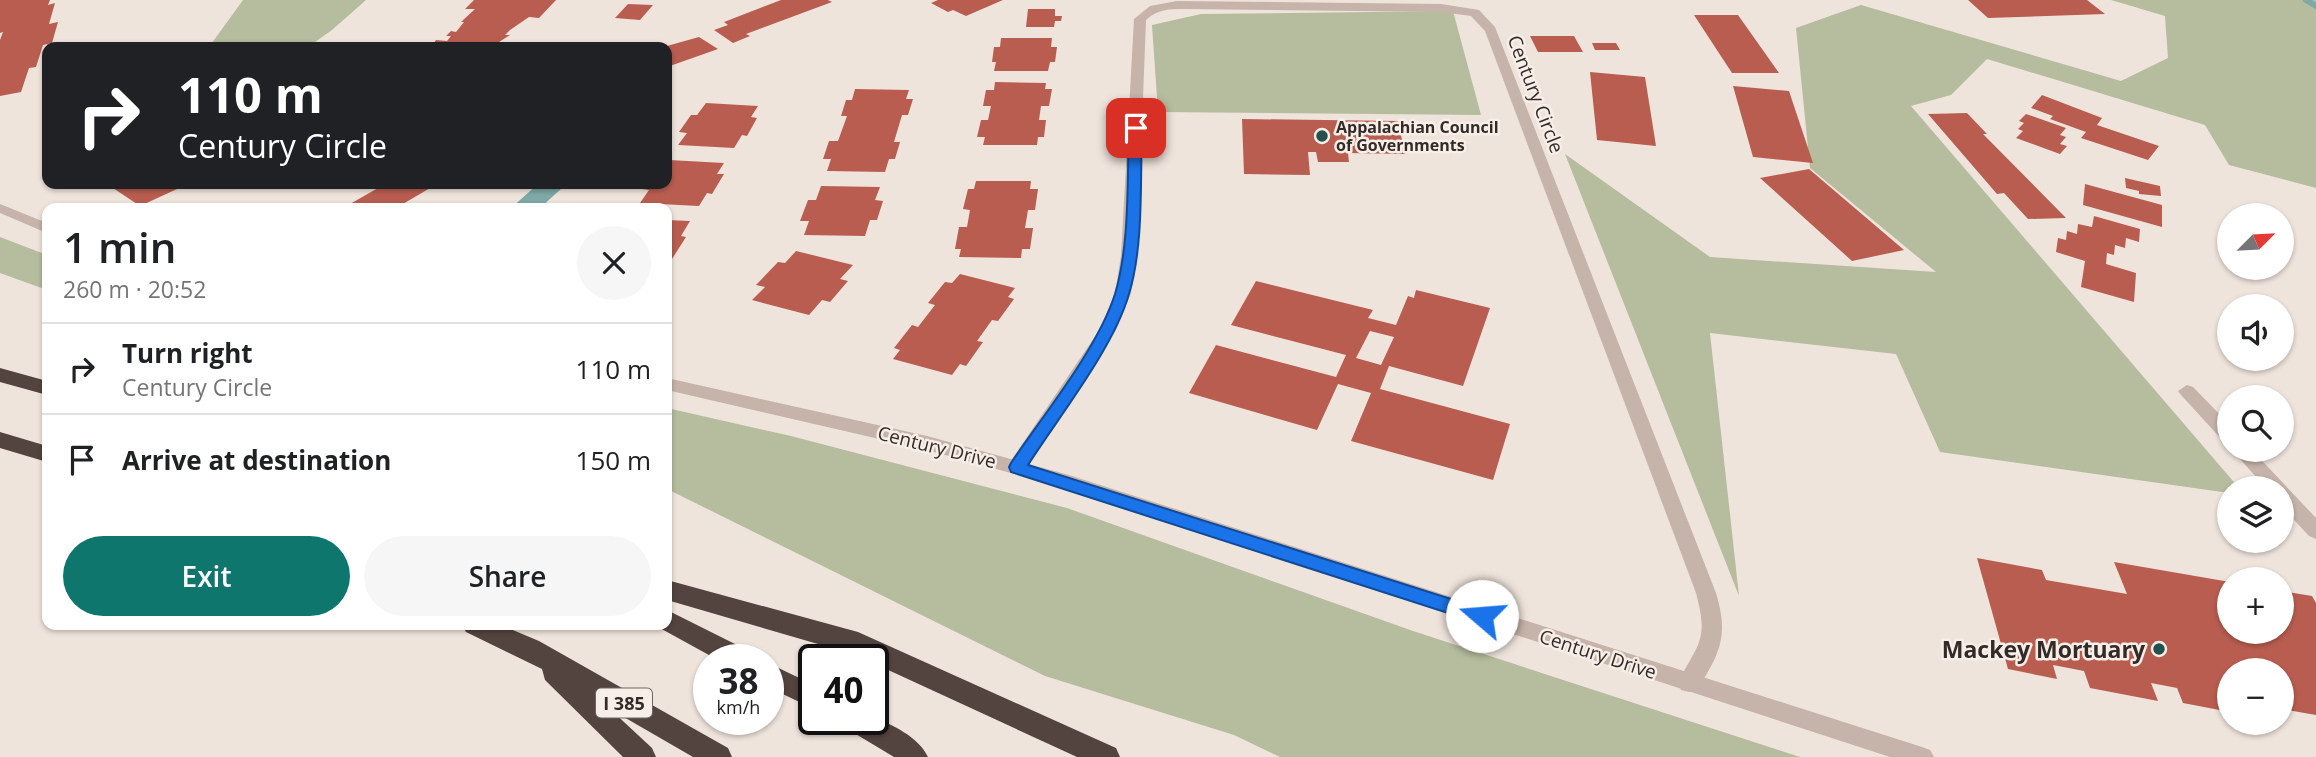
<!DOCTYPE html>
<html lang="en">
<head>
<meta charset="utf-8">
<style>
  :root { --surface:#fff; --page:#f6f6f6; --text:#202124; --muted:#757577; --line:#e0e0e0; --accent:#0f766e }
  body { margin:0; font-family:"Open Sans",sans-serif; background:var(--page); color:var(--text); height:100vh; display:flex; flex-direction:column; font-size:26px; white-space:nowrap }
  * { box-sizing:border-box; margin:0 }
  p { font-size:23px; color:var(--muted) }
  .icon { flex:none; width:38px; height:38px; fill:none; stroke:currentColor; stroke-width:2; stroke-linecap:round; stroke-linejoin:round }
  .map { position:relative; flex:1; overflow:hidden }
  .sheet { position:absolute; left:42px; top:203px; width:630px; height:427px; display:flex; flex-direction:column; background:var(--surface); border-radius:14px; box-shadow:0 2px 5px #0004 }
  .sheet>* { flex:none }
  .top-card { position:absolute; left:42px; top:42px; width:630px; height:147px; border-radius:14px; box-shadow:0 2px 5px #0004; background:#202124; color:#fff; overflow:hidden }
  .needle { width:46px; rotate:66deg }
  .tools { position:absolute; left:2217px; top:203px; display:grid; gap:14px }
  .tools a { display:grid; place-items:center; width:77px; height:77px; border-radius:50%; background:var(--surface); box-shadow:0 2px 5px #0004; font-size:35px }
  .speed { position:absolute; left:693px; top:644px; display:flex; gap:14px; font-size:35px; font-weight:700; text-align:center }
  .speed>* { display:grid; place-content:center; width:91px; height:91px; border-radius:50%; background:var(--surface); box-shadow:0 2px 5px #0004; line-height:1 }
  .speed small { font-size:18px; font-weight:400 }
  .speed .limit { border:4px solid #111; border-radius:10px; background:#fff; color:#111 }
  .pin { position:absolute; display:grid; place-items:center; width:60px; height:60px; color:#fff; margin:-30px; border-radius:14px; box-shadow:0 4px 10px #0006 }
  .me { position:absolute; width:77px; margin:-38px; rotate:288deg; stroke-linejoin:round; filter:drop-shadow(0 0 5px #0008) }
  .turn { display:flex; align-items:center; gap:24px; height:147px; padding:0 21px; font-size:32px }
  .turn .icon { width:91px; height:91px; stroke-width:2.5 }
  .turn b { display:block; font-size:49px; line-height:60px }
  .round { display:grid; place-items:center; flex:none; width:74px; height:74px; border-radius:37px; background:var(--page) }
  .summary { display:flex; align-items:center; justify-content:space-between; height:119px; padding:0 21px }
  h1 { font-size:42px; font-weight:600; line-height:52px }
  .button { display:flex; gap:14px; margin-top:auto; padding:14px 21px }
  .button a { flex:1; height:80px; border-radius:42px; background:var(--accent); color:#fff; font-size:28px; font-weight:600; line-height:80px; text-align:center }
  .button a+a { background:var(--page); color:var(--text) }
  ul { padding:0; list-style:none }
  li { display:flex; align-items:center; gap:21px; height:91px; padding:0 21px; border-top:2px solid var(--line) }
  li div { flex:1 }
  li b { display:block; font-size:26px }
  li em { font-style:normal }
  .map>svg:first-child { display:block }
  .green { fill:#b6bc9e }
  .water { fill:#7ea9a6 }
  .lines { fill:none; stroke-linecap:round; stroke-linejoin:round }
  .stream { stroke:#7ea9a6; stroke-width:6 }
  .building { fill:#b95d50; fill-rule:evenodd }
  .minor { fill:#c6b3a9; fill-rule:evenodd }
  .tertiary { fill:#c6b3a9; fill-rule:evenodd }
  .motorway { fill:#544440; fill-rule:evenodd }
  .route { fill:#1a73e8; stroke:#114b97; stroke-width:2 }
  .poi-dot { fill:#22514e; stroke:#f7eee8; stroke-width:2.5 }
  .labels { text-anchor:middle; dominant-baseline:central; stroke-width:5; stroke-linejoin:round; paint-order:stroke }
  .far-poi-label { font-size:16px; font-weight:bold; fill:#342b28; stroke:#f7eee8; text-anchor:start }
  .shield { fill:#f7eee8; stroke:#6e6662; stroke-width:2 }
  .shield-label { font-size:18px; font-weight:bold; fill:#342b28 }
  .street-label { font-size:19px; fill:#342b28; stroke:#f7eee8 }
  .near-poi-label { font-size:23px; font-weight:bold; fill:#342b28; stroke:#f7eee8; text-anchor:end }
</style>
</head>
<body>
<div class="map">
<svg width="2316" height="757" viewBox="0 0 2316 757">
  <rect width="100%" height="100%" fill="#efe4dc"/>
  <path class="green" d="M243,0H366L332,30L308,47H209Z
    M2111,0H2316V188L2229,165L2205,125L1987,59L1951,95L1911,106L2239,488H2230L2229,493L1940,452L1896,354L1710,333L1739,596L1565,154L1710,257L1936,272L1810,168L1796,28L1861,5L2121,81L2168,58L2165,16Z
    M1453,11L1481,115L1158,112L1152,25L1201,14Z
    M0,237L47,255V290L0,273Z
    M667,408L791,436L1067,508L1413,631L1800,757H1280L1234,735L1045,676L667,489Z"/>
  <path class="water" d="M538,184L562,188L540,208H511Z"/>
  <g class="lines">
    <path class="stream" d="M2306,0L2316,6"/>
  </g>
  <path class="building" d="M0,0H50L48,5L55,3L49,24L58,22L52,43L43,45L36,67L29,68L21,92L0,96V40L3,32L0,33Z
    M474,0H556L539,18L529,17L510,30L505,35H510L496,44L506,45L504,47H431L436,40L447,41L451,36H446L451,31L456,32L464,22H461L475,9H465Z
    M781,0H828L832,2L746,34L750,36L733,43L714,30L728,25L724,22Z
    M938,0H1003L966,16L953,10L948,12L931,3Z
    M1968,0H2087L2105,14L1988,18Z
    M628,4L653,5L640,20L615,18Z
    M1028,9H1055V16H1062L1061,21H1055L1054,27H1026Z
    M1694,15H1738L1779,73H1732Z
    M1530,36H1574L1583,52H1538Z
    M699,37L718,49L667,67V46Z
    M1001,38H1052L1051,47H1057L1055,62H1050L1048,71H994L996,62H992L994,47H1000Z
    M1592,43H1616L1620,50H1595Z
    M1590,72L1645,77L1656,146L1597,140Z
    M995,82L1046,83L1045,89H1052L1049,106H1041L1039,120H1046L1044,137H1038L1037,145H983L985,137H977L981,120H988L991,106H983L986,90H994Z
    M1733,86L1789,91L1813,163L1753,157Z
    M855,89L909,90L906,99H913L908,115H902L894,142H900L895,159H889L885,172L827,171L831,159H823L829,141H838L847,116H841L846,100H852Z
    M2042,95L2102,118L2097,125L2159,146L2148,160L2081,138L2086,132L2050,119L2053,116L2031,108Z
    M706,103L758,106L751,117L757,118L747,136L742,135L734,148L678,145L687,133L679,132L691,115H697Z
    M1967,113L1987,134H1983L2066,218L2028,219L2004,193L1997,194L1928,114Z
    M2026,114L2066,128L2060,135L2066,137L2060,144L2067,146L2060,154L2016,138L2023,131L2018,129L2024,123L2019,121Z
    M1242,119L1398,121L1405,154L1348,153L1349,162H1318L1316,152H1308L1310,175L1244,174Z
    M669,160L724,163L717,174H724L712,194L707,193L699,206L640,203L649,190L642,189L645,184H667Z
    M1809,169L1904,250L1852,261L1760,178Z
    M2125,178L2160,186L2161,196L2139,194V191L2126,188Z
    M976,181H1031L1030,189H1038L1035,210H1028L1025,228H1033L1030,249H1022L1021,258L959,257L961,249H955L959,227H967L970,210L963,209L968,189H974Z
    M107,184H188L140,206Z
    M385,184H437L396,208H343Z
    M2085,184L2162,205V227L2083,205Z
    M821,186L880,187L875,200L883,201L877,220H870L865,236L804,235L809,221H800L808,200H816Z
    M2094,216L2140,229L2139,242L2126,238L2125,248L2115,245L2114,255L2107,253L2106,264L2136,273L2134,302L2081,287L2085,261L2056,252L2058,238L2066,240L2067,231L2077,234L2078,224L2092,227Z
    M667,220L690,221L681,236L686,237L672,259H667Z
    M796,251L853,265L840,279L848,281L830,302L822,300L809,315L752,300L765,287L756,285L778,262L785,263Z
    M960,274L1015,288L1008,297L1014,299L998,321L992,320L977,341L983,342L966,366L960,364L952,375L893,359L900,350L894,348L912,325L918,327L935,305L928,303L945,282L952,283Z
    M1256,281L1373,310L1368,318L1396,325L1408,296L1414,298L1416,290L1490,308L1463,386L1389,366L1380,389L1510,424L1493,480L1351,441L1371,393L1338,384L1317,430L1189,393L1216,345L1336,377L1346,355L1231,325ZM1370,331L1394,337L1381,365L1356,358Z
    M1977,558L2042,570L2046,580L2127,594L2114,562L2230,582V632H2282V591L2312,596L2316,603V715L2282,709V670H2230V712L2183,703L2177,688L2151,683L2158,701L2090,688L2084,671L2053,665L2057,679L2008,669Z"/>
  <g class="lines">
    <path class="minor" d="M1177,1L1441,4L1479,10L1495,27L1716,593C1729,636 1720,653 1697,690L1689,692L1681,690L1678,683C1698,642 1709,642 1696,593L1485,31L1471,16L1441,12L1184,9C1169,9 1158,9 1146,20L1137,256L1131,293L1116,330L1024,472H1010L1008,467L1010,462L1100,329L1115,293L1121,256L1134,19L1150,6Z
      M2187,385L2193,387L2230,425V443L2224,442L2181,395L2178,391Z
      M2232,450H2252L2316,518V539L2309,536L2282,507V488H2266Z"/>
    <path class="tertiary" d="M0,204L47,223V233L0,213Z
      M667,378L927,436L1069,475L1922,747L1930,750L1934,757H1890L1066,488L927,450L667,390Z"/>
    <path class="motorway" d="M0,368L47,381V395L0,382Z
      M0,432L47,446V462L0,448Z
      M667,580L858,632L1116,748L1120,757H1077L873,663V660L667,600Z
      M667,610L751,652L755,660H718L658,627L657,625H667Z
      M462,625H501L539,641L728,748L732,757H693L610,709L652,748L656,757H623L545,680L542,669L466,632Z
      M768,663L814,685V709L768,687Z
      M873,716C893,726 918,736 928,757H894L844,727L841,719H873Z"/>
  </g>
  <path class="route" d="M1136,125L1142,128C1140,180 1144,245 1129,294C1113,349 1060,415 1028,465L1489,611L1492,616L1489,622L1482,624L1011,472L1009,467L1011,463C1044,414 1098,348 1115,294C1130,244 1127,180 1129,128Z"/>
  <g class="poi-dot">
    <circle cx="1322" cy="136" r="7"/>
    <circle cx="2159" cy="649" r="7"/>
  </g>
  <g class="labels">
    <g class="far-poi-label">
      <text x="1336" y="127">Appalachian Council<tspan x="1336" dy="18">of Governments</tspan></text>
    </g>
    <rect class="shield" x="596" y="688.5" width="56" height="29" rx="5"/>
    <g class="shield-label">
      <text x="624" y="703">I 385</text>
    </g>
    <g class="street-label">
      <text transform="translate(1536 94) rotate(69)">Century Circle</text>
      <text transform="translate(937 447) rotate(14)">Century Drive</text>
      <text transform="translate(1598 654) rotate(18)">Century Drive</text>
    </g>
    <g class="near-poi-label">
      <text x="2145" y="649">Mackey Mortuary</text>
    </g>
  </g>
</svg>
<div class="tools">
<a><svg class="needle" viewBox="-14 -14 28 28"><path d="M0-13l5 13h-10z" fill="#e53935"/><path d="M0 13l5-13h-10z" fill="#757577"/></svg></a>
<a><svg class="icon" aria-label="sound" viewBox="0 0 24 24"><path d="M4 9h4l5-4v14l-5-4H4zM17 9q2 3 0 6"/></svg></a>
<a><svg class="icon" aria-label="search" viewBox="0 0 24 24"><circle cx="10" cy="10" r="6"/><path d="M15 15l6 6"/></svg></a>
<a><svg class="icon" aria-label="layers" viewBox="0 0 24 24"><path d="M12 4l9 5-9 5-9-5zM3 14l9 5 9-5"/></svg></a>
<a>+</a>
<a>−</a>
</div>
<div class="speed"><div>38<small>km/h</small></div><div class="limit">40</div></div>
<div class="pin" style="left:1136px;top:128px;background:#d93025"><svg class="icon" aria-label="arrive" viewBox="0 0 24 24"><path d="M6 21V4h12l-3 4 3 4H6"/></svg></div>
<svg class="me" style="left:1482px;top:616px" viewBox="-20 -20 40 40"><circle r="19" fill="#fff"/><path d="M0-13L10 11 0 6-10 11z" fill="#1a73e8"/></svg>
<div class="top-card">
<div class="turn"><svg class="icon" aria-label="right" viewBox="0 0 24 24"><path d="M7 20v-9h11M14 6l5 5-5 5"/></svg><div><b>110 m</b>Century Circle</div></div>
</div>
<section class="sheet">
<div class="summary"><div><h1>1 min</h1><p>260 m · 20:52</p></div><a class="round"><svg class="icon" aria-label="close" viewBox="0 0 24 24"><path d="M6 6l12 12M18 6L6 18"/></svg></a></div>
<ul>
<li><svg class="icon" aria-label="right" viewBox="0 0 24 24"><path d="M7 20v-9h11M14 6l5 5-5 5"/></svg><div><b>Turn right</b><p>Century Circle</p></div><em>110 m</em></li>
<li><svg class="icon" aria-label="arrive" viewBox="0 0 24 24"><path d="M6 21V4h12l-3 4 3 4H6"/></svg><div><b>Arrive at destination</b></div><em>150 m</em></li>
</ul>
<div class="button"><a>Exit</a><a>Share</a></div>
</section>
</div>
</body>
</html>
